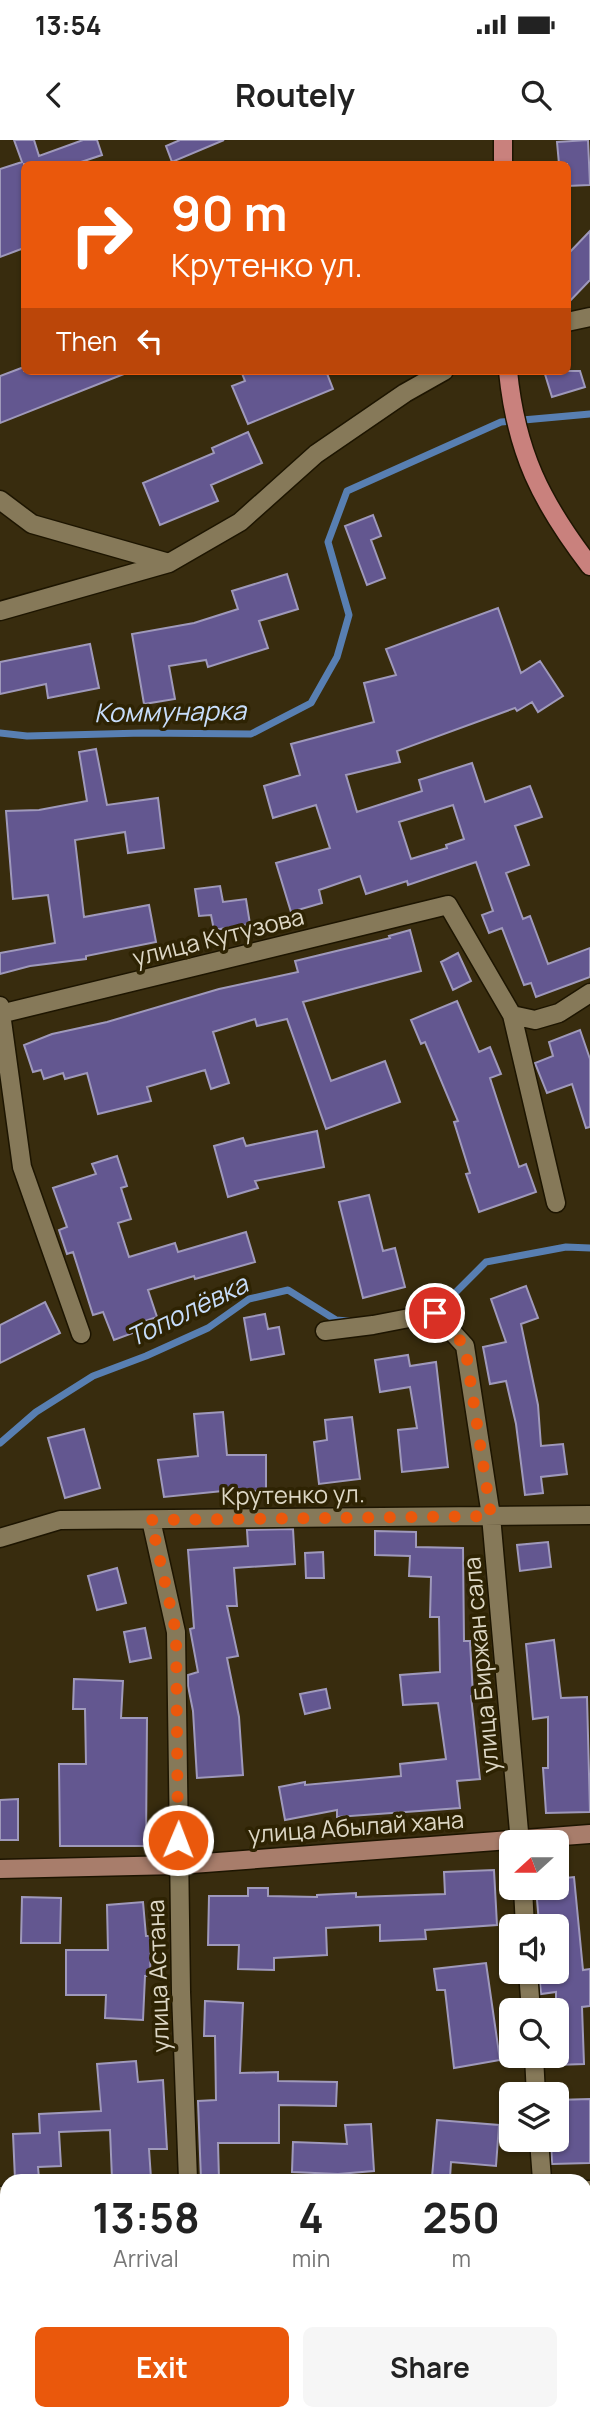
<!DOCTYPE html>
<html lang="en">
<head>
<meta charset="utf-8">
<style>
  :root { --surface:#fff; --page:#f6f6f6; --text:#222; --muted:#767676; --accent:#ea580c }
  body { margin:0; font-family:Manrope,sans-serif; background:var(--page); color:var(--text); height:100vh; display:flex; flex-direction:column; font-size:26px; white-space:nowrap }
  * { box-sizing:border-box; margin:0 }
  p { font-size:23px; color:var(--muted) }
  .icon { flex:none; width:38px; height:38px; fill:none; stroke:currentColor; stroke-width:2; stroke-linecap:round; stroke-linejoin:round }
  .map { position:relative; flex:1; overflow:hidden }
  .sheet { position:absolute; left:0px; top:2034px; width:592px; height:247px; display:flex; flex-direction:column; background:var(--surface); border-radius:21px 21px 0 0; box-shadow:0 2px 5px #0004 }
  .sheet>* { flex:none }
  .guide { position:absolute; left:21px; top:21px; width:550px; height:214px; border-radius:10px; box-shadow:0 2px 5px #0004; background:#ea580c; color:#fff; overflow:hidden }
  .needle { width:46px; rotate:249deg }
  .buttons { position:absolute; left:499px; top:1690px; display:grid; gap:14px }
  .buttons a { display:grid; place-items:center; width:70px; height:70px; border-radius:10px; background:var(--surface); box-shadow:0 2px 5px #0004; font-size:35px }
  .pin { position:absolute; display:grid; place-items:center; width:60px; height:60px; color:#fff; margin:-30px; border:4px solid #fff; border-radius:50%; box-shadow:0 2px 7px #0007 }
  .me { position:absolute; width:77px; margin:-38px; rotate:1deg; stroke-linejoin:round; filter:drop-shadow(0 0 5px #0008) }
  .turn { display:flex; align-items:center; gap:24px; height:147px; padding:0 35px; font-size:32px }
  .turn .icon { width:91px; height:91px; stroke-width:2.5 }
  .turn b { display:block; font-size:49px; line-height:60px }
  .then { display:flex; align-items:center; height:66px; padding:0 35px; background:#0003; gap:14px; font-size:26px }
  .eta { display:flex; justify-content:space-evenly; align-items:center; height:119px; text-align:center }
  .eta b { font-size:42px; font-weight:700; line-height:49px }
  .cta { display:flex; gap:14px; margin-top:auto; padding:14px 35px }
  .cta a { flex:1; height:80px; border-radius:10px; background:var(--accent); color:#fff; font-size:28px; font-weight:700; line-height:80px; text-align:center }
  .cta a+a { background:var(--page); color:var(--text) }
  .status { display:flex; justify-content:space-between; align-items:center; height:49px; padding:0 35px; background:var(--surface); direction:ltr }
  .status svg { height:19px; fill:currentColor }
  header { display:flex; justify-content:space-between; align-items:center; height:91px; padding:0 35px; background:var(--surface); font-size:32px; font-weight:700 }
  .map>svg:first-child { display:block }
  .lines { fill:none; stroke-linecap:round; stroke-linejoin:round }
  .stream { stroke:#587fb2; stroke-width:7 }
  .building { fill:#635790; stroke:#9f99bb; stroke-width:2; fill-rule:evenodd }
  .street-casing { stroke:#1d1501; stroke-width:21 }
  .secondary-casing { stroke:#1d1501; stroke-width:21 }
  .primary-casing { stroke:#1d1501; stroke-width:21 }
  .street { stroke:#867959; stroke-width:18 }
  .secondary { stroke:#a87d6b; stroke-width:18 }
  .primary { stroke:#c9817d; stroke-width:18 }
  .route { stroke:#ea580c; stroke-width:12; stroke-dasharray:0 21.6 }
  .labels { text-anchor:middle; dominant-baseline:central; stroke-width:7; stroke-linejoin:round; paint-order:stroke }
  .street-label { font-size:24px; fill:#ddd7c5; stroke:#2e2303 }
  .water-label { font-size:26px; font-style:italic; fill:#c7ddfb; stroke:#2e2303 }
</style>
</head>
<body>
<div class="status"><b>13:54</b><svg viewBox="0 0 49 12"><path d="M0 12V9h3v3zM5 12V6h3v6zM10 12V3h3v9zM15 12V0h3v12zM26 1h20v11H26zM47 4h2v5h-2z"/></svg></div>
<header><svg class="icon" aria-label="back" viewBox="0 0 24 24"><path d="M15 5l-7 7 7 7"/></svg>Routely<svg class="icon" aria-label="search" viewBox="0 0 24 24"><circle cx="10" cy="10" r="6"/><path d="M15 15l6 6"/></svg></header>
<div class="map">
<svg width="590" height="2279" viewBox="0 0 590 2279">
  <rect width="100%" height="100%" fill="#382c0e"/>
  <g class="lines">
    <path class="stream" d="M0,593L27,596L143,593L251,594L311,563L337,517L349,475L328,402L347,351L501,282L590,274
      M435,1173L486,1122L566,1107L590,1108
      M0,1303L36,1272L93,1236L146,1216L208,1188L249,1159L288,1150L336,1180L348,1181"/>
  </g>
  <path class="building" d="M14,0H34L39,16L83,0H97L102,15L75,24H24V108L0,117V29L22,22Z
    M180,0H224L172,22L166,6Z
    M588,0L590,45L567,46V24H559L557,2Z
    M590,91V140L567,164V115Z
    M24,227V231L129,232L0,283V236Z
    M241,231H326L333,249L248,284L232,246L245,241Z
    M544,231H580L585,247L552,257Z
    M248,292L262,323L211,345L218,361L160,385L143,343L214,313L212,308Z
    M373,375L381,396L371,400L385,438L367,445L345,386Z
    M287,434L298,469L259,481L268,508L208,527L206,520L169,526L175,559L144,564L132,494L194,483L238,469L232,451Z
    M498,468L521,533L540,521L563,556L538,572L532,562L517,571L515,568L397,611L400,622L346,635L357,672L422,651L419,640L472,623L485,662L530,646L542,677L515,686L529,725L506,733L523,779L530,776L548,824L590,808V837L536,857L531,843L524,845L502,788L489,793L482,775L493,771L476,722L408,745L407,741L366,754L360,736L319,750L322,763L291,772L276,723L330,708L316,665L273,678L264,646L300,635L291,604L374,582L364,543L396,535L386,509ZM453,665L464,699L446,705L447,708L411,719L399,682Z
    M90,504L99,548L48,558L46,544L0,554V522Z
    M96,609L107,665L158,658L164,708L128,713L125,692L75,700L84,777L149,765L156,802L86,816V819L30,826L0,834V813L55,803L48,755L13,759L6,671L39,670L87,661L79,612Z
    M220,746L223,762L246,759L250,784L214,790L211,775L199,776L195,749Z
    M410,790L421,831L303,862L331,941L385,921L400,962L326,989L287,879L257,886L255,879L213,892L229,943L211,949L205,930L147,947L151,961L98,974L87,933L65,939L63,933L44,939L41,930L33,932L24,905L52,894L107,882L219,849L298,832L295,821L390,798L389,796Z
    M458,813L471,841L453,850L441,822Z
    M457,861L479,912L490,907L501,934L490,938L519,1027L526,1024L536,1052L479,1072L466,1034L470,1033L454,982L458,981L425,902L421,904L411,880Z
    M580,890L590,919V987L586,988L572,944L547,953L535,923L553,916L549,902Z
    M317,991L324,1027L255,1041L258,1048L228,1057L214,1006L243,998L246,1006Z
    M117,1016L127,1046L121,1048L131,1079L118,1083L129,1117L175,1103L178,1112L246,1092L255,1122L195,1139L194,1136L148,1150L157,1177L131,1186L133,1193L114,1200L103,1172L93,1175L73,1112L67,1114L59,1090L67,1087L53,1048L96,1034L92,1024Z
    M369,1055L383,1111L395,1108L405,1147L363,1158L339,1062Z
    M526,1146L538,1178L521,1184L538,1265L541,1306L563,1304L567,1334L541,1337L543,1353L525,1355L516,1284L506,1241L490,1244L483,1207L506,1202L491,1159Z
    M45,1162L60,1193L0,1223V1185Z
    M265,1174L268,1189L279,1187L284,1214L251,1220L244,1178Z
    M408,1215L410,1226L436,1222L448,1327L402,1332L398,1290L417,1288L410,1247L380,1252L375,1220Z
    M223,1272L227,1315H266V1351H223L164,1357L158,1320L198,1316L194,1274Z
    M352,1277L360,1339L319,1344L314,1302L327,1300L325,1280Z
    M84,1289L100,1348L65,1358L48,1298Z
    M293,1389L295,1424L234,1428L237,1466H227L238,1516L227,1518L239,1577L243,1635L197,1638L193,1571L188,1546V1535L198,1532L190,1489L194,1488L188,1410L248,1406L247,1390Z
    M375,1391L416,1392V1407L463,1408L464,1501H470L473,1555L471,1556L480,1639L457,1641L460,1668L337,1677V1670L285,1680L279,1647L305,1642V1645L401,1636L400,1624L446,1619L438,1563L403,1565L400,1535L440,1532L439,1477H430L431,1437L409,1436L410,1416L375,1415Z
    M548,1402L551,1427L520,1431L517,1405Z
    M323,1412L324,1438H306L305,1413Z
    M117,1428L126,1463L97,1470L88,1436Z
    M145,1488L151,1518L130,1522L124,1492Z
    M554,1500L561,1558L587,1557L590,1672L546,1673L543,1628H548V1577L533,1579L526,1504Z
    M74,1539L123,1541L121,1578H147L146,1706H60L59,1624H86L85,1569H73Z
    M326,1549L330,1568L305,1574L300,1554Z
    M18,1659V1700H0V1660Z
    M494,1730L497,1785L425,1790L426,1799L380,1801V1785L326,1788L327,1815L274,1818V1830L238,1829L239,1805H208L209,1756H248V1748H268V1756L317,1757V1755L356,1753V1757L445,1754L444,1732Z
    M574,1737L583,1830L590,1829V1866L582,1867L584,1924L556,1925V1852L541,1854L539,1832H556V1787L554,1781L539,1783L536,1748H556V1739Z
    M22,1757L61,1758L60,1803H21Z
    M143,1762L146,1796H151L150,1836H145L143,1880L105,1878L106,1855H66V1810H108L107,1765Z
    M486,1823L500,1920L454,1928L445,1850H437L434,1829Z
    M205,1861L243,1863L240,1933L278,1932V1941L337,1942L336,1966L279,1965V2003H218L219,2040H201L198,1961L216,1960L215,1896H204Z
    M136,1921L138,1942L163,1940L167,2009H149L151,2038L112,2039L110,1990L59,1992L61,2026L38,2027L39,2038L15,2039L13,1994L40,1993L39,1974L101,1971L97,1924Z
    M590,1959V2023L552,2024L551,2000H556V1960Z
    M437,1980L499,1985L496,2026L451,2022L450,2038L432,2037Z
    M371,1984L374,2031L338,2034L292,2032L293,2002L347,2004L345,1985Z"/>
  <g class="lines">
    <g class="street-casing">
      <path id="street" d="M567,182L590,177
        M0,360L32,384L169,423
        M0,471L169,423L240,382L316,314L405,253L444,231
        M0,866L22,1027L81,1194
        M0,874L448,765L512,875L556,1063
        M512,875L535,880L559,873L590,853
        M325,1191L373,1185L435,1173L465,1206L491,1376L520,1703
        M151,1380L176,1492L181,1852L188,2040
        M0,1398L60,1380L590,1375
        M523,1748L525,1787
        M528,1832L531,1871
        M534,1916L536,1955
        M539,2000L542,2040
        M584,2050H590
        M0,2056L7,2057
        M180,2279L181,2273
        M539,2279V2273"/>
    </g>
    <g class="secondary-casing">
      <path id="secondary" d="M0,1729L178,1725L590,1694"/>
    </g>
    <g class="primary-casing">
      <path id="primary" d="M503,24V0
        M508,231C516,312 541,362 590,426"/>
    </g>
    <use href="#street" class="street"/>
    <use href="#secondary" class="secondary"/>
    <use href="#primary" class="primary"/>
  </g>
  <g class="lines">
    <path class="route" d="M178,1700L176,1492L151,1380L491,1376L465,1206L435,1173"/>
  </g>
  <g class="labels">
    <g class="street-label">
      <text transform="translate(218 796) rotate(-14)">улица Кутузова</text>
      <text transform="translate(293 1354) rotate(-1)">Крутенко ул.</text>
      <text transform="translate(480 1525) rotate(-95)">улица Биржан сала</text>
      <text transform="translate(356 1686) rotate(-4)">улица Абылай хана</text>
      <text transform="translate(157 1836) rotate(-92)">улица Астана</text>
    </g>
    <g class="water-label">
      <text transform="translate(170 571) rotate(-1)">Коммунарка</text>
      <text transform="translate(187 1170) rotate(-26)">Тополёвка</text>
    </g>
  </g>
</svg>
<div class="buttons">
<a><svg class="needle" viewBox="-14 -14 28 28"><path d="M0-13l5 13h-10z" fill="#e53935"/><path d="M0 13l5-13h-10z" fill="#767676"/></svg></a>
<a><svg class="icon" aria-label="sound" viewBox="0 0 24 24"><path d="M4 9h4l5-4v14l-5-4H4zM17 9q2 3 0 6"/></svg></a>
<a><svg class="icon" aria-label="search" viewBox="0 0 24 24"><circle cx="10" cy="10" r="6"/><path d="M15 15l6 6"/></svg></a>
<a><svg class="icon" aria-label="layers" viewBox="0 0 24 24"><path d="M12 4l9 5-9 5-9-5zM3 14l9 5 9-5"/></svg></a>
</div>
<div class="pin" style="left:435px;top:1173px;background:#d93025"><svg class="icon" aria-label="arrive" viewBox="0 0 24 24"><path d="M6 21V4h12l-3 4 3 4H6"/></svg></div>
<svg class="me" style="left:178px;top:1700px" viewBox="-20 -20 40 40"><circle r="17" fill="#ea580c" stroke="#fff" stroke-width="3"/><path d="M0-11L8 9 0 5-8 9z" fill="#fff"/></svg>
<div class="guide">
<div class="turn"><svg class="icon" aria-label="right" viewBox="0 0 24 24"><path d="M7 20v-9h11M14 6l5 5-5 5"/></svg><div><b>90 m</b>Крутенко ул.</div></div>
<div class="then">Then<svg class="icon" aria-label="left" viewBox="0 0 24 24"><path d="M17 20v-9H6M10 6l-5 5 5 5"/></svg></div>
</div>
<section class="sheet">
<div class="eta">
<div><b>13:58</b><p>Arrival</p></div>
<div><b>4</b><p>min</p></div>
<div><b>250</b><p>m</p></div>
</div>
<div class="cta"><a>Exit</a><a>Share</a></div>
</section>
</div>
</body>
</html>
